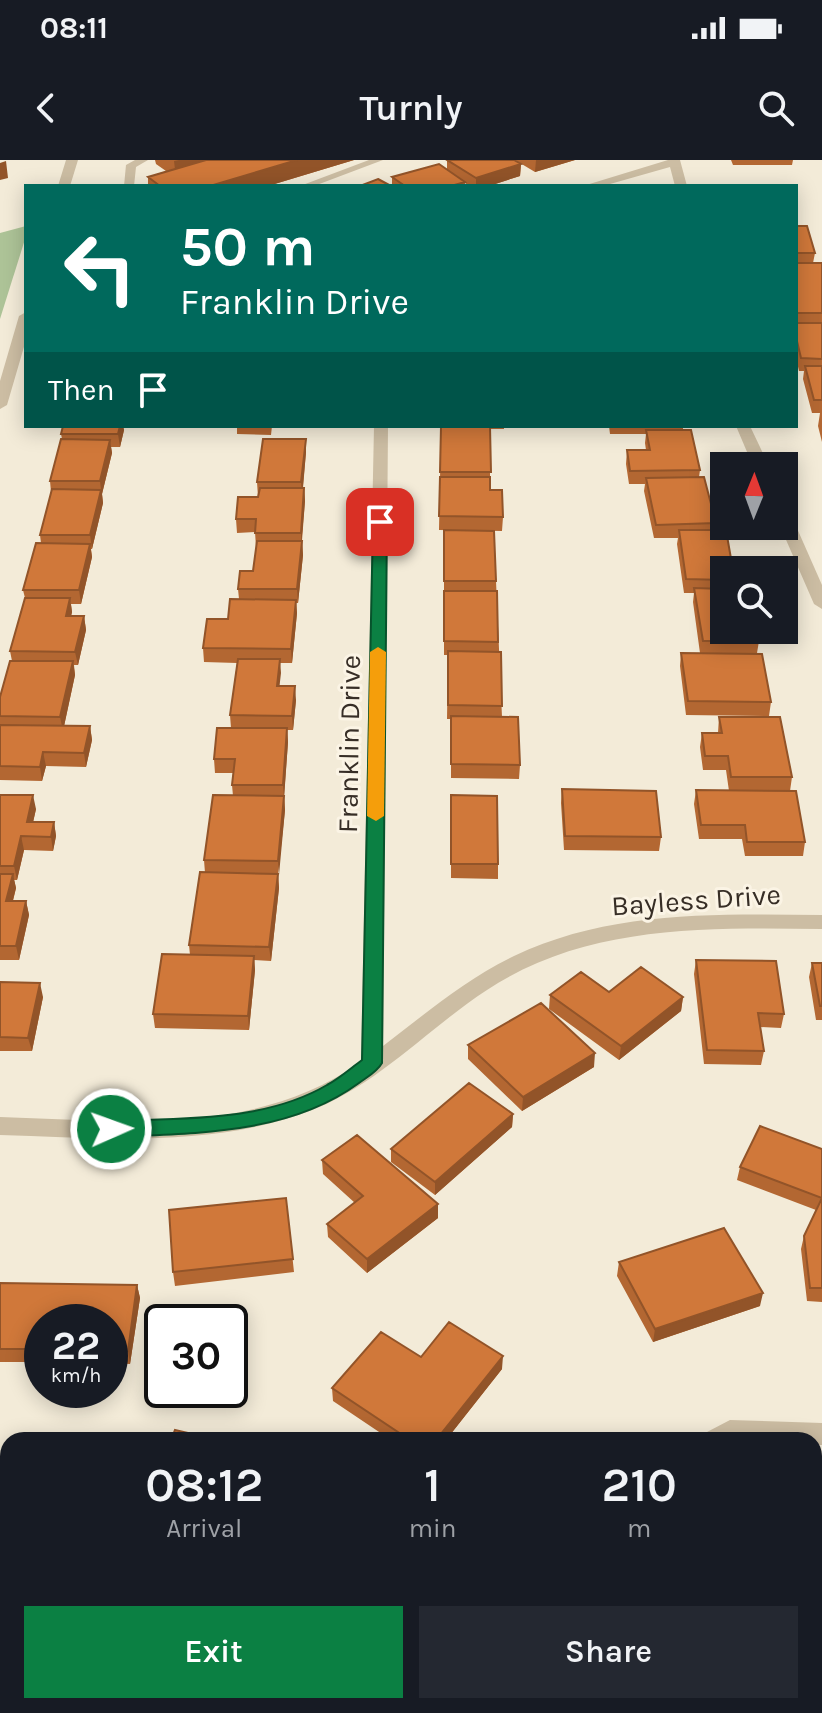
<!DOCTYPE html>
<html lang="en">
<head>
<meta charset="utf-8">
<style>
  :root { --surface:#171b24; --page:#242831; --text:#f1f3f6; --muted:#9ea1a6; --accent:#0b8043 }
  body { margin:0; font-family:Karla,sans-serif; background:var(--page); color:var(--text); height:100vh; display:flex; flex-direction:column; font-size:30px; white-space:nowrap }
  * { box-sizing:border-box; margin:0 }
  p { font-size:26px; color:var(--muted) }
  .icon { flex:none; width:44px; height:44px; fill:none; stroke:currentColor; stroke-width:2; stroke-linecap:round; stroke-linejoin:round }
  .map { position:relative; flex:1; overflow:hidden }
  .drawer { position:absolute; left:0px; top:1272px; width:822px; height:282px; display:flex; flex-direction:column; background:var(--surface); border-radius:24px 24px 0 0; box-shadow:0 4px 20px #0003 }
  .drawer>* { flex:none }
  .guide { position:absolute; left:24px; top:24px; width:774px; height:244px; border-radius:0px; box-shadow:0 4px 20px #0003; background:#00695c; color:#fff; overflow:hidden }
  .needle { width:52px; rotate:1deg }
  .buttons { position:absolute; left:710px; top:292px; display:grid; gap:16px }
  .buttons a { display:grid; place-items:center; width:88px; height:88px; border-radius:0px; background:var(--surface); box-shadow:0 4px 20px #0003; font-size:40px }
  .speed { position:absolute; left:24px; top:1144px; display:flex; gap:16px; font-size:40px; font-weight:700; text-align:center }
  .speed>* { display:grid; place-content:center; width:104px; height:104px; border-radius:50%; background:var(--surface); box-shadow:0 4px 20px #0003; line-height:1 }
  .speed small { font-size:20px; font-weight:400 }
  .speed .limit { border:4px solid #111; border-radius:12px; background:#fff; color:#111 }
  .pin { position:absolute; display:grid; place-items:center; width:68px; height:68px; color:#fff; margin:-34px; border-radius:16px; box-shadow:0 4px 12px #0006 }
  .me { position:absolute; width:88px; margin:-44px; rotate:88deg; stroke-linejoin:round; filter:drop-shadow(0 0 6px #0008) }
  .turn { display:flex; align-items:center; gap:28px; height:168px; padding:0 24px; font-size:36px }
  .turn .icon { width:104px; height:104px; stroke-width:2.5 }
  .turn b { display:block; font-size:56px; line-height:68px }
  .then { display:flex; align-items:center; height:76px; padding:0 24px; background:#0003; gap:16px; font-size:30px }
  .eta { display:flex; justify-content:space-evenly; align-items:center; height:136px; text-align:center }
  .eta b { font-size:48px; font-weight:600; line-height:56px }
  .button { display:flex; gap:16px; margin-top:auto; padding:16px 24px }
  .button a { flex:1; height:92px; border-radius:0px; background:var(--accent); color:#fff; font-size:32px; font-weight:600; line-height:92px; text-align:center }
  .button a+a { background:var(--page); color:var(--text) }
  .status { display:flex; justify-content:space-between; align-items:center; height:56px; padding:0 40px; background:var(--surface); direction:ltr }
  .status svg { height:22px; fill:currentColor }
  header { display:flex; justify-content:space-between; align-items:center; height:104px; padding:0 24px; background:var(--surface); font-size:36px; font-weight:600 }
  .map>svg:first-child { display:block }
  .green { fill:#adc397 }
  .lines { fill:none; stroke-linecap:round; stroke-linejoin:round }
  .service { fill:#ccbda3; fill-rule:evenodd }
  .minor { fill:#ccbda3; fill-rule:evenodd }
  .tertiary { fill:#ccbda3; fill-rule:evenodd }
  .wall { fill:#b36732 }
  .shaded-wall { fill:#925429 }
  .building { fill:#d0783a; stroke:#925429; stroke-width:2 }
  .route { fill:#0b8043; stroke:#07532c; stroke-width:2 }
  .slow { fill:#f59e0b }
  .labels { text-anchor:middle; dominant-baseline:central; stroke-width:6; stroke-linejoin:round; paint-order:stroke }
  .street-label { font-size:28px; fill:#372e26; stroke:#fbf4e5 }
</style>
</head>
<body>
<div class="status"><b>08:11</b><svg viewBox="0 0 49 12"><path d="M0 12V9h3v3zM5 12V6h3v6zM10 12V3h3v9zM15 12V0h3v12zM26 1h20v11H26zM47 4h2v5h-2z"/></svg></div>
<header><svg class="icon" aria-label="back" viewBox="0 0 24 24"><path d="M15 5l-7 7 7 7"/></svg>Turnly<svg class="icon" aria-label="search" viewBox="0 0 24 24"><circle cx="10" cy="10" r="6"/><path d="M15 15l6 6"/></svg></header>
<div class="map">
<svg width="822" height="1553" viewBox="0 0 822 1553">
  <rect width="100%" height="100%" fill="#f3ebd8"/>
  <path class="green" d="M26,66V76L0,159V73Z"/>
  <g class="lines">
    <path class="service" d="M135,0H148L136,7L134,26H124L126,5Z
      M369,0H383L314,26H300Z"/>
    <path class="minor" d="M668,0H680L687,26H675L670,7L603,26H583Z
      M374,266H388L383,886C425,854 466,819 514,796C610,750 719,754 822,755V769C707,768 587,764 487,830C427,869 376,927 307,952C210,988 101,978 0,975V957C125,961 253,977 361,902Z
      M736,266H750L769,306H753Z
      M784,352L792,357L822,425V449L814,444L780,366H784Z
      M730,1260L822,1263V1285H814V1280H703L707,1272Z
      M539,1546H568L571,1553H542Z"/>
    <path class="tertiary" d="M66,0H78L70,26H58Z
      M26,152V180L7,245L0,249V221L19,156Z"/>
  </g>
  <path class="wall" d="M155,0H354L268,26H148V17L166,11L156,4Z
    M447,0L521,4L520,16L489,26H469L465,23V26H392V17L447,10Z
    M515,0H575L535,12Z
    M731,0H793L792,5H733Z
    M796,66L815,93L813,103H822V282L818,266L820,253H812L803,219L804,211H799L796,198Z
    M63,266H123L124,270L120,287H111L112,293L102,334L103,343L92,389H91L92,397L81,444H71L72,452L71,456H84L86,470L78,505H74L75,515L64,566H90L92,580L86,607L46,606L42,621L0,620V537L12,501L10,491L25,438L23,430L41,383L40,375L51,332L50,321L62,279L61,274Z
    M237,266H272L271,275L237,274Z
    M435,266H504V269H490V330L503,357L502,371L439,370L441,268H435Z
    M609,266H683V270L700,310L699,317L716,363L715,370L724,410V470L759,481L757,493L771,542L769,556L686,555L680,506L681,493H700L693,442L694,433H684L677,384L678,378H654L644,331L645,324H629L626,304L627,290H646L645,283L646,274H610Z
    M306,279V292L303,328H304L305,341L302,381L303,395L298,443H296L297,453L292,503H280L279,526L296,540L293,570H287L288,582L284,636L285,650L278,715L279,728L271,801L254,800L255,810L249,870L155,868L153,854L190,795L189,785L205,713L204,700L233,636L232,625L233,613H215L214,599L231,568L230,555L237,503L204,502L203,488L228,459L239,439L238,429L253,411L256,387L255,372L237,373L236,359L258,337L257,322Z
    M444,370L496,421L502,557L520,605L519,619L451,618V559H447L448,495H444Z
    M719,557L792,617L790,631H729L726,610H703L700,587L702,573H718Z
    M562,629L661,677L659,691L564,690L561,643Z
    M696,630L805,682L803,696H745L742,679H699L694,644Z
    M0,635L36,649L33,662H54L56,676L53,691L24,690L17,720H14L16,728L13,741H26L29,755L19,800H0Z
    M451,635L498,704V719L451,718Z
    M696,800L784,854L781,868L760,867L764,891L761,905L704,904L694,814Z
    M812,803H822V860H816L809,817Z
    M0,822L43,837L32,891H0Z
    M609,832L683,837L681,851L619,900L549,849L550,835Z
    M468,885L594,907L522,951L468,899Z
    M513,954L512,967L435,1035L391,1002V989Z
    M822,989V1142L807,1141L801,1089L804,1076L816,1050L737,1020L740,1007Z
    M322,1000L438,1044V1058L367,1113L328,1077L327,1064L355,1043L323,1014Z
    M286,1038L294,1112L175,1126L173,1112Z
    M619,1102L760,1146L653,1182L617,1116Z
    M0,1123L137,1125L140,1138L130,1204L110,1203V1162H42V1202H0Z
    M421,1197L502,1209L446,1280H391L333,1241L332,1228Z"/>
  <path class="shaded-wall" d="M179,0H239L176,18L174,1Z
    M297,0H354L268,26H210Z
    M536,0H575L535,12Z
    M6,1L8,18L0,20V3Z
    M521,4L520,16L489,26H476V18Z
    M120,266H123L124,270L120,287L118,274Z
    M306,279V292L302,336L301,322Z
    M110,280L112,293L102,334L103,343L92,389L90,375L101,330L100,321Z
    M304,328L305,341L301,387V373Z
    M302,381L303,395L298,443L297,429Z
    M90,384L92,397L81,444L79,430Z
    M70,438L72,452L68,469L66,456Z
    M296,440L297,453L292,503L291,489Z
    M84,456L86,470L78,505L75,492Z
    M280,499L281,513L278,539L277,526Z
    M73,501L75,515L63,571L60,557Z
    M295,526L296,540L293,570L292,556Z
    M90,566L92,580L86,607L84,593Z
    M287,568L288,582L284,639L283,625Z
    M43,592L46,606L42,621L40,607Z
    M33,635L36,649L30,676L27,662Z
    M284,636L285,650L279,715L278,701Z
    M54,662L56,676L53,691L51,677Z
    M21,676L24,690L17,720L14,706Z
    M13,714L16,728L9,755L6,741Z
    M278,714L279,728L271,801L269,787Z
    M26,741L29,755L19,800L16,786Z
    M254,796L255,810L249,870L248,856Z
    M40,823L43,837L32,891L28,878Z
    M683,837L681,851L619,900L621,886Z
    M595,893L594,907L522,951L523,937Z
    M513,954L512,967L435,1035V1022Z
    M438,1044V1058L367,1113V1099Z
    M137,1125L140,1138L130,1204L128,1191Z
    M763,1133L760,1146L653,1182L655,1169Z
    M503,1196L502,1209L446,1280H436Z
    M822,1449V1459L814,1462V1452Z"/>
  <path class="building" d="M206,0H297L210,26H160L148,17Z
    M447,0H514L521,4L476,18Z
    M439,4L465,22L451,26H405L392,17Z
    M378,19L391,26H360Z
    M796,66H807L815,93H796Z
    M796,103H822V153H796Z
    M796,163H822V199L801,198L796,177Z
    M805,206H822V240H814Z
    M63,266H120L118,274H61Z
    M441,267H490L491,312H440Z
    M646,270H691L700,310L630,311L627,290H650Z
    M61,279L110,280L100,321H50Z
    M263,279H306L301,322H257Z
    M440,317H490V330H502L503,357L439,356Z
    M704,317L716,363L656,365L646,318Z
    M260,328H304L301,373H255L256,359H236L238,337H258Z
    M52,329L101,330L90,375H40Z
    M444,370L494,371L496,421H444Z
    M679,370H726L733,410H724V420L686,419Z
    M257,381H302L297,429H238L240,411H253Z
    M36,383L90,384L79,430H23Z
    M694,428L724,429V470H757L759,481H703Z
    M444,431H497L498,482L444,481Z
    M25,438H70L66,456H84L75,492L10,491Z
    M230,439L296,440L291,489L203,488L207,459H228Z
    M448,491L501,492L502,546L448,545Z
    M681,493L762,494L771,542L688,541Z
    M238,499H280L277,526H295L292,556L230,555Z
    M10,501H73L60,557L0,556V537Z
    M451,556L518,557L520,605L451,604Z
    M719,557H780L792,617H731L728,596H705L702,573H722Z
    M0,565L90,566L84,593L43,592L40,607L0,606Z
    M217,568H287L283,625H232L235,599H214Z
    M562,629L656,631L661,677L565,676Z
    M696,630L796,631L805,682H747L745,665H701Z
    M0,635H33L27,662H54L51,677L21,676L14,706H0Z
    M213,635L284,636L278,701L204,700Z
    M451,635L497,636L498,704H451Z
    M200,712L278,714L269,787L189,785Z
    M0,714H13L6,741H26L16,786H0Z
    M162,794L254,796L248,856L153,854Z
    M696,800L776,801L784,854L758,853L764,891L707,890Z
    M812,803H822V846H820Z
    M641,807L683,837L621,886L550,835L581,812L609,832Z
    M0,822L40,823L28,878L0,877Z
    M541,843L595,893L523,937L468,885Z
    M469,923L513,954L435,1022L391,989Z
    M760,966L822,989V1128H810L804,1076L822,1038L740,1007Z
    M357,975L438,1044L367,1099L327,1064L363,1036L322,1000Z
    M286,1038L293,1099L173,1112L169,1050Z
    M724,1068L763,1133L655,1169L619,1102Z
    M0,1123L137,1125L128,1191L110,1190V1162H42V1189H0Z
    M449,1162L503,1196L436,1280H410L332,1228L381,1172L421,1197Z
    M175,1270L218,1280H171Z
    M815,1333L822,1344V1449L814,1452V1334Z
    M291,1546H364V1553H291Z"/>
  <path class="route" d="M380,357L387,362L382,903C377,912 367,917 359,923C288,975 195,973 111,977L104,974L101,969L104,963L111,961C182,958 264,962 327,925C340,918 351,908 362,900L373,362Z"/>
  <path class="slow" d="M378,487L386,492L384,656L376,661L367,656L370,492Z"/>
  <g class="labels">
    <g class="street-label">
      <text transform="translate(349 584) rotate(-89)">Franklin Drive</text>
      <text transform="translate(696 740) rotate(-4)">Bayless Drive</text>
    </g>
  </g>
</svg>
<div class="buttons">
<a><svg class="needle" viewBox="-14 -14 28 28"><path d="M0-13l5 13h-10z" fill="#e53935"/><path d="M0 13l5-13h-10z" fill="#9ea1a6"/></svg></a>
<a><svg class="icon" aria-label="search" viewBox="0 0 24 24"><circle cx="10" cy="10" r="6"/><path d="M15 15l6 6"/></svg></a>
</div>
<div class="speed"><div>22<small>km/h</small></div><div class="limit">30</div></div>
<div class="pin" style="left:380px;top:362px;background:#d93025"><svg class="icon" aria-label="arrive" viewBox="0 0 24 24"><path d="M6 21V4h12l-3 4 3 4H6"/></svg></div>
<svg class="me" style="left:111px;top:969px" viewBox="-20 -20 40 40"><circle r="17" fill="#0b8043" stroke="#fff" stroke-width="3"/><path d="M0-11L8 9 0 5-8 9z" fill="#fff"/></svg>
<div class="guide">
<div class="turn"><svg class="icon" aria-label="left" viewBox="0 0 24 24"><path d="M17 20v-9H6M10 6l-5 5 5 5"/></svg><div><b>50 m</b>Franklin Drive</div></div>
<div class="then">Then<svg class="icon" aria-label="arrive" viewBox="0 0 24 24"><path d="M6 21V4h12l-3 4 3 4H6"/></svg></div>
</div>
<section class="drawer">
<div class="eta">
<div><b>08:12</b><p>Arrival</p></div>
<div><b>1</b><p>min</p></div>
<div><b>210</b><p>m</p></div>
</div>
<div class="button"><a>Exit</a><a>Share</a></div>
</section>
</div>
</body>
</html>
